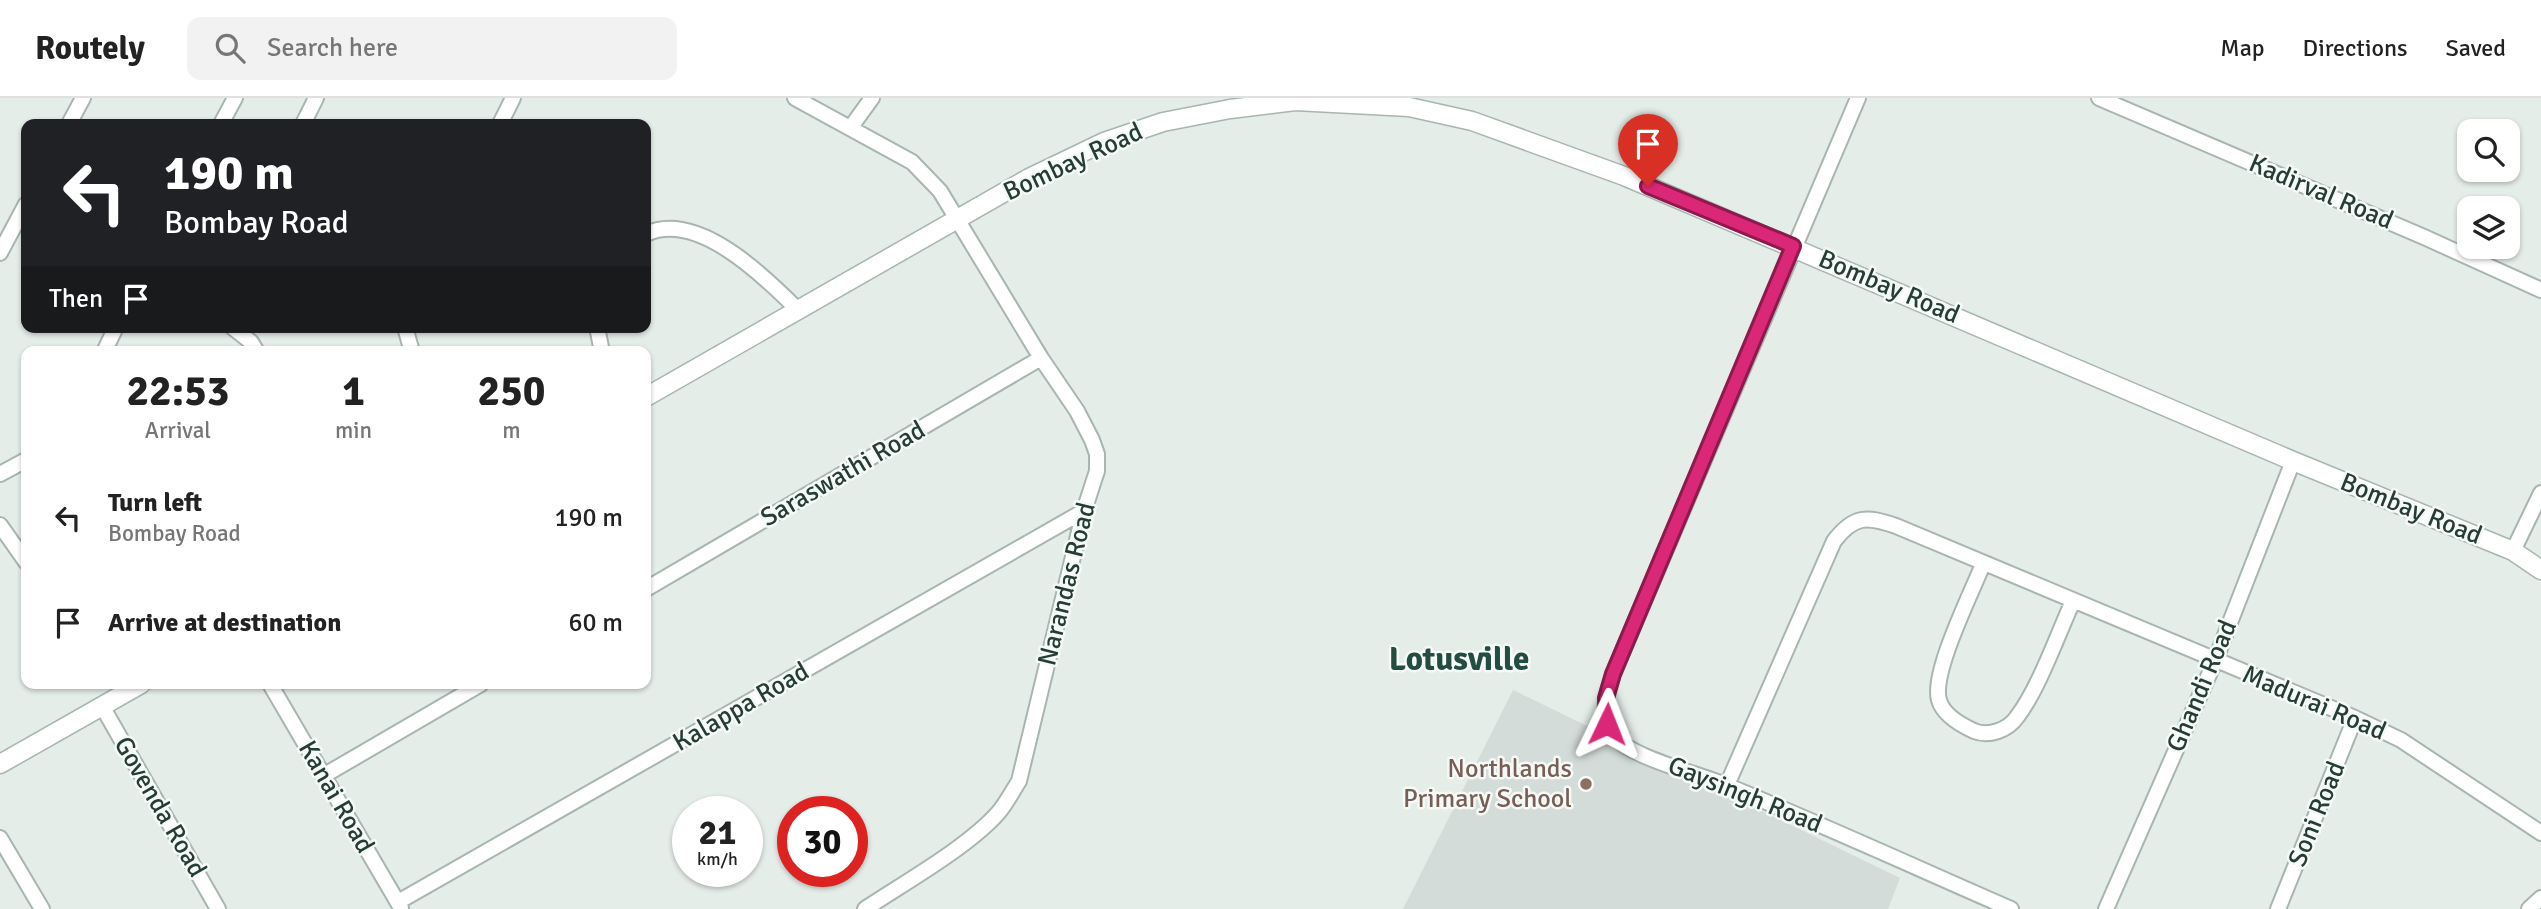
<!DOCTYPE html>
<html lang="en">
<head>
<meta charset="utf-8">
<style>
  :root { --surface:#fff; --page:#f2f2f2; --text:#222; --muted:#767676; --line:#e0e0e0 }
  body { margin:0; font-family:Signika,sans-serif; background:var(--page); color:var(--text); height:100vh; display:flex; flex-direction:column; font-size:26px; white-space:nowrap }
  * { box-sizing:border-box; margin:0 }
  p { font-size:23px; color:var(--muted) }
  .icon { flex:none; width:38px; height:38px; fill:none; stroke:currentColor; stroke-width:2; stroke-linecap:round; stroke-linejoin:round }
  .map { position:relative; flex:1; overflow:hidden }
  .side { position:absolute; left:21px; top:248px; width:630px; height:343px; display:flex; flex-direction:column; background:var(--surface); border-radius:14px; box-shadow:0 2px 5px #0004 }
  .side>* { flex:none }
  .guide { position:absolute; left:21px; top:21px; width:630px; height:214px; border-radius:14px; box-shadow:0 2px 5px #0004; background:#202124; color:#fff; overflow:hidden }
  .fabs { position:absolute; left:2457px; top:21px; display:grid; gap:14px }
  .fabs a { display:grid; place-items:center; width:63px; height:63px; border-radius:14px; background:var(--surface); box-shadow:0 2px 5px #0004; font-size:35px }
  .speed { position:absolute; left:672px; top:698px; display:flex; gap:14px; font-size:35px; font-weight:700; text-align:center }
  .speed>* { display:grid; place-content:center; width:91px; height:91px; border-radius:50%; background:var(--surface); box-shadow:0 2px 5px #0004; line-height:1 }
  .speed small { font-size:18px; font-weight:400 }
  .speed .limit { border:10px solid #d22; background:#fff; color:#111 }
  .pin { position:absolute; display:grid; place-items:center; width:60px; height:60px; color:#fff; margin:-72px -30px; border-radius:50% 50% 50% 0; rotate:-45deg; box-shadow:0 0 7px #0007 }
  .pin .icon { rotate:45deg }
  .me { position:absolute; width:77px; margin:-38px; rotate:2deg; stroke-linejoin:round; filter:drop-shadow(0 0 5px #0008) }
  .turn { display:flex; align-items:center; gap:24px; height:147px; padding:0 28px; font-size:32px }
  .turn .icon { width:91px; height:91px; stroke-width:2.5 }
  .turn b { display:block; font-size:49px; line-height:60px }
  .then { display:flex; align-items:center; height:66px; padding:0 28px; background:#0003; gap:14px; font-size:26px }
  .eta { display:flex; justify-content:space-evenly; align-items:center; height:119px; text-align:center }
  .eta b { font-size:42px; font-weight:700; line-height:49px }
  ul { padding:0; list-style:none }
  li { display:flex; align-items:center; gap:21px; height:105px; padding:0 28px }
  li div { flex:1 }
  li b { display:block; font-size:26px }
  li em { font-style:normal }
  header { display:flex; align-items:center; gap:42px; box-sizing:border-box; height:98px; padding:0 35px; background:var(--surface); border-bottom:2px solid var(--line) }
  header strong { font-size:33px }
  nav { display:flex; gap:38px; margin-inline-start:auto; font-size:24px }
  .search { width:490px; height:63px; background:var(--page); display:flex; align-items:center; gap:18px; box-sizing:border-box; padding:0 24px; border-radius:14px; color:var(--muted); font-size:26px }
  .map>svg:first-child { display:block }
  .built { fill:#d3dcd8 }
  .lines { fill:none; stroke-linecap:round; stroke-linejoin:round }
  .minor-casing { stroke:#a8b5b0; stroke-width:18 }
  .tertiary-casing { stroke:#a8b5b0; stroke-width:21 }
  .minor { stroke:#fff; stroke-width:14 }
  .tertiary { stroke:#fff; stroke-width:18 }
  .route-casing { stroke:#8e194d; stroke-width:18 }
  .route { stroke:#db2777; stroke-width:12 }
  .education-dot { fill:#8d6e63; stroke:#f5f9f7; stroke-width:2.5 }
  .labels { text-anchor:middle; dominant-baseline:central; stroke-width:5; stroke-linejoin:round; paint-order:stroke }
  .street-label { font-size:26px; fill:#263d36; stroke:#f5f9f7 }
  .education-label { font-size:26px; fill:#785e54; stroke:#f5f9f7; text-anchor:end }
  .district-label { font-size:33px; font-weight:bold; fill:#244d41; stroke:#f5f9f7 }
</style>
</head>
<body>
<header>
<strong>Routely</strong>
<div class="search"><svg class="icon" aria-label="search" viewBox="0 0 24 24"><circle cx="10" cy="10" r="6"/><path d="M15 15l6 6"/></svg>Search here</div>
<nav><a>Map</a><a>Directions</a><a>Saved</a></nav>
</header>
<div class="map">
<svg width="2541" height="811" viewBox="0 0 2541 811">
  <rect width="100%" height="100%" fill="#e5ede9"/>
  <path class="built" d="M1513,592L1900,780L1888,811H1403Z"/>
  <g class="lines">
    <g class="minor-casing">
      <path id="minor" d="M795,0L912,64L940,93L1041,260L1077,313L1092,342L1097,356V373L1084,413L1019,683C1012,694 1006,706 998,715C968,749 904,785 865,811
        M1858,0L1613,576C1607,595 1599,618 1613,637C1630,660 1700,676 1728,688C1823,727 1917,770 2011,811
        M2099,0L2424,139L2541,192
        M69,26L83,0
        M221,26L235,0
        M303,26L316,0
        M500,26L513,0
        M851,29L872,0
        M646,136C697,112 764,178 797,211
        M0,155L26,106
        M232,229L251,244L257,254
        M405,229L412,254
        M597,229L602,254
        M104,254L116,229
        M0,376L26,362
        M0,427L26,464
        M2513,453L2541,395
        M1983,466C1972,494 1931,575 1939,602C1943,617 1961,627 1974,633C1989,639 2008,632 2017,619C2039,590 2057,538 2073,503
        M646,491L1041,260
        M270,586L401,810
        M102,608L218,811
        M323,678L481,586
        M1727,687L1834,443C1854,417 1867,418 1896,428L2355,620L2401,642L2541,735
        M0,740L42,811
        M398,804L1084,413
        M2106,811L2215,563L2293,363
        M2278,811L2355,620
        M2529,811L2541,800"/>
    </g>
    <g class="tertiary-casing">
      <path id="tertiary" d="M646,299L1029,80L1104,44L1163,24L1230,11L1295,3L1409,9L1472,23L1624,78L2293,363L2513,453L2541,472
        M0,666L141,586"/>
    </g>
    <use href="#minor" class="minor"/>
    <use href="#tertiary" class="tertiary"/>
  </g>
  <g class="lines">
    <g class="route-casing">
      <path id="route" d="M1607,626L1606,600L1613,576L1793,148L1648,88"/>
    </g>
    <use href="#route" class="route"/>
  </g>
  <circle class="education-dot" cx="1586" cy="686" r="7"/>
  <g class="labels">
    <g class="street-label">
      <text transform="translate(1073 64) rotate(-25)">Bombay Road</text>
      <text transform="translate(2321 94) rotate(23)">Kadirval Road</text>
      <text transform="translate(1889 189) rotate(23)">Bombay Road</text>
      <text transform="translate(843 376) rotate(-30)">Saraswathi Road</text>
      <text transform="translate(2411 411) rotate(22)">Bombay Road</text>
      <text transform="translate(1067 486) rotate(-76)">Narandas Road</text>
      <text transform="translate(2202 588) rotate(-67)">Ghandi Road</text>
      <text transform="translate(2314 605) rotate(23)">Madurai Road</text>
      <text transform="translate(741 609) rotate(-30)">Kalappa Road</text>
      <text transform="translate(1745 697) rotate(22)">Gaysingh Road</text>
      <text transform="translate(336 699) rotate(60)">Kanai Road</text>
      <text transform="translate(160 709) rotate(60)">Govenda Road</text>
      <text transform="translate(2317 716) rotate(-68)">Soni Road</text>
    </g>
    <g class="education-label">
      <text x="1572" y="671">Northlands<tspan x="1572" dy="30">Primary School</tspan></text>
    </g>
    <g class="district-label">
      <text x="1459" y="561">Lotusville</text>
    </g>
  </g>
</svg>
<div class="fabs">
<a><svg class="icon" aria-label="search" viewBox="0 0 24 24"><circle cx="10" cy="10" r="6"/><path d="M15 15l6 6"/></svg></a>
<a><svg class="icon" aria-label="layers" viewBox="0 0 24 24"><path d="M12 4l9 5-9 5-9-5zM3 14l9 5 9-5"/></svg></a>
</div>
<div class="speed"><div>21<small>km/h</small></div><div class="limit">30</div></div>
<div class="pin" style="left:1648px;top:88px;background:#d93025"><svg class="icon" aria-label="arrive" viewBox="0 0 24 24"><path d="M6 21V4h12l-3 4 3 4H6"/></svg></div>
<svg class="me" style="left:1607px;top:626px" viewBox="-20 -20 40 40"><path d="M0-17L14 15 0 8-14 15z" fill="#db2777" stroke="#fff" stroke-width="4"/></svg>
<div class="guide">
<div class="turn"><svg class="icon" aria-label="left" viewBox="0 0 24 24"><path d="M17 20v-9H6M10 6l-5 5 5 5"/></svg><div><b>190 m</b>Bombay Road</div></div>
<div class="then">Then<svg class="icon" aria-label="arrive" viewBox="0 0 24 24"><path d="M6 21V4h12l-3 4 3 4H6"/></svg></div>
</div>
<section class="side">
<div class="eta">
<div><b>22:53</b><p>Arrival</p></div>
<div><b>1</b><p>min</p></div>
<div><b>250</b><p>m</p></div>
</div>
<ul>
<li><svg class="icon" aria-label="left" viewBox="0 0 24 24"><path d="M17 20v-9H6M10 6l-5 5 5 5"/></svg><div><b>Turn left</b><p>Bombay Road</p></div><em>190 m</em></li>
<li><svg class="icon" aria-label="arrive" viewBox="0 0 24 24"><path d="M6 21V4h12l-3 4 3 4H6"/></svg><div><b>Arrive at destination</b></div><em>60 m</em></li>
</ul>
</section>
</div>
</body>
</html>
